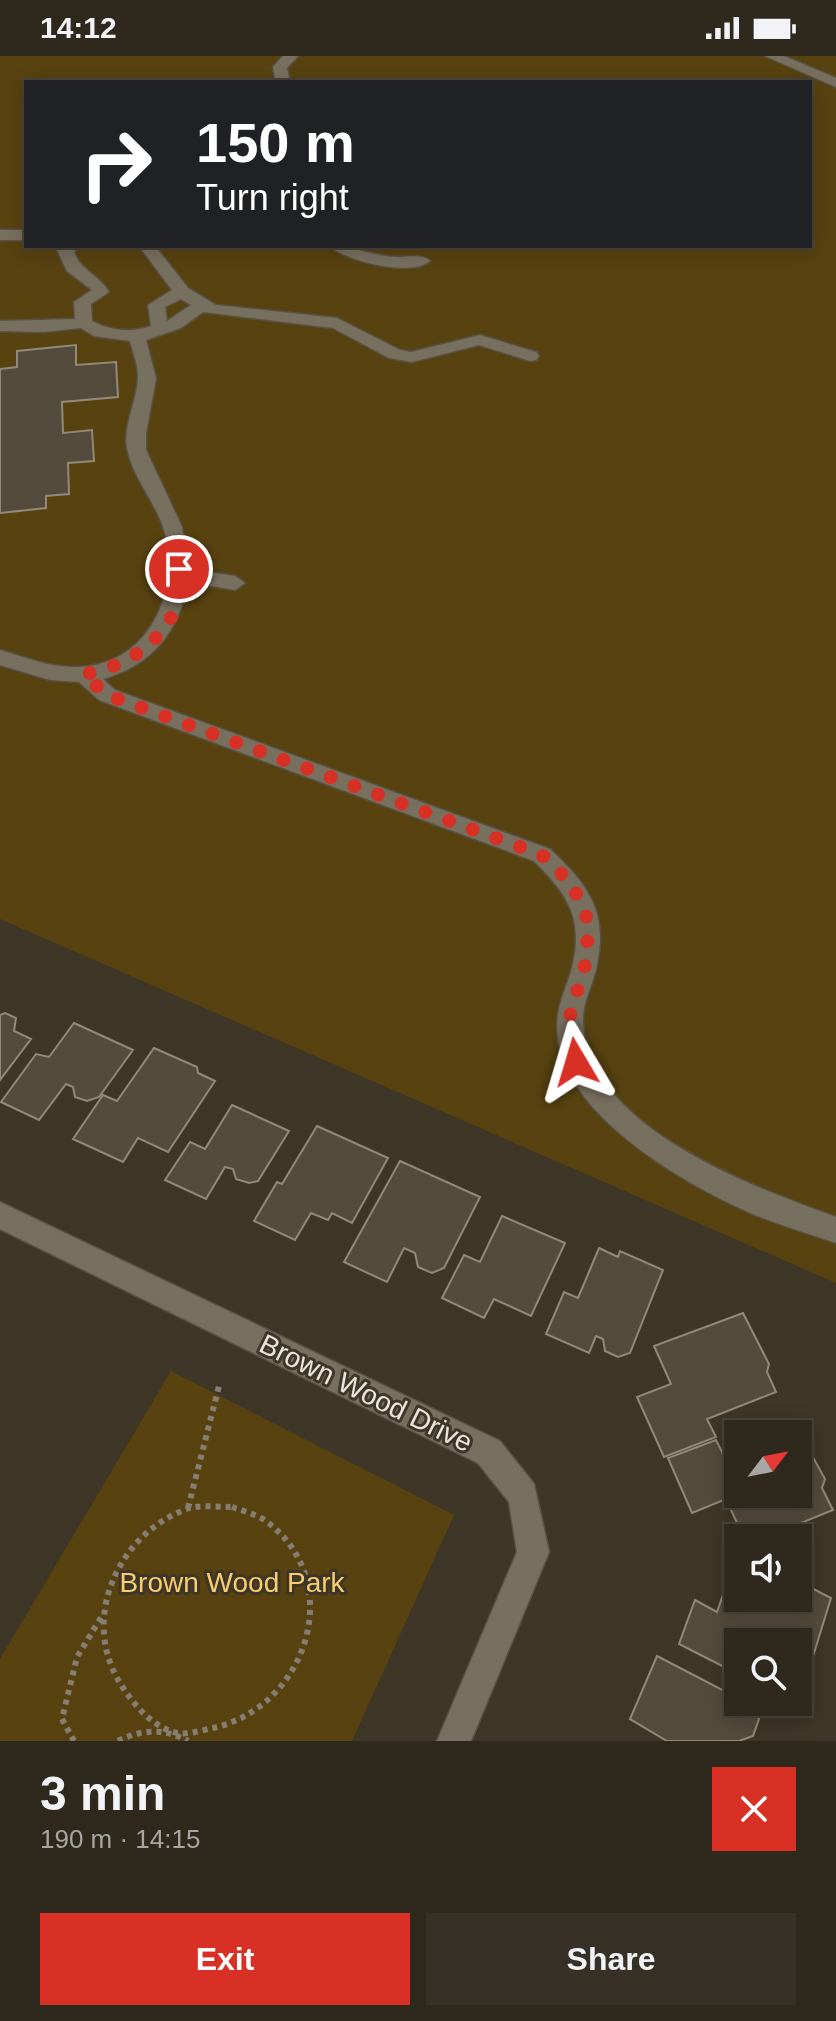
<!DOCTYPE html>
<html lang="en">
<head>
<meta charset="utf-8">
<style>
  :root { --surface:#2e281d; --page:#363026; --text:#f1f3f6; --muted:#a7a6a4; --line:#49443b; --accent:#d93025 }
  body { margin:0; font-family:Helvetica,sans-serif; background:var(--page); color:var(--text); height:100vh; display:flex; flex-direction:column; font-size:30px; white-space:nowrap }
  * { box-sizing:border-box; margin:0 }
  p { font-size:26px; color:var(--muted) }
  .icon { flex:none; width:44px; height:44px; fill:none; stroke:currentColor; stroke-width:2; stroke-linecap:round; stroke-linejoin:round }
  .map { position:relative; height:1685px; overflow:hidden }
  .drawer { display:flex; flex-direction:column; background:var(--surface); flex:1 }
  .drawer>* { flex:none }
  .hud { position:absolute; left:24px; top:24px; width:788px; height:168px; border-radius:0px; box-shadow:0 4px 20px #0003,0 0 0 2px var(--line); background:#202124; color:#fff; overflow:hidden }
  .needle { width:52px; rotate:58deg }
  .buttons { position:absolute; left:724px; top:1364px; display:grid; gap:16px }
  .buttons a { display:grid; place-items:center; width:88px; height:88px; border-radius:0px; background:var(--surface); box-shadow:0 4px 20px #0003,0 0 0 2px var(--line); font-size:40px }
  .pin { position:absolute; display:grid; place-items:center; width:68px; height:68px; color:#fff; margin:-34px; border:4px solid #fff; border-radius:50%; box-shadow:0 2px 8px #0007 }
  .me { position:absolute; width:88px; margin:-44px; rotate:353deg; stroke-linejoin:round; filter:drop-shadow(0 0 6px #0008) }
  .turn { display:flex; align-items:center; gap:28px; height:168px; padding:0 40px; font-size:36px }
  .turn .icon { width:104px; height:104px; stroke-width:2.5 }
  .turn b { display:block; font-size:56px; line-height:68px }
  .round { display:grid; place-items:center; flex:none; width:84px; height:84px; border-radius:0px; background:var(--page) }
  .head { display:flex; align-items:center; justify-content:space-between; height:136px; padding:0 40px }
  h1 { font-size:48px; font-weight:700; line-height:60px }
  .button { display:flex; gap:16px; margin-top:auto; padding:16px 40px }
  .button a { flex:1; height:92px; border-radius:0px; background:var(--accent); color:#fff; font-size:32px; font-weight:700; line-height:92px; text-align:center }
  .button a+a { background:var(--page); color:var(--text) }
  .status { display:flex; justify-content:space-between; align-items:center; height:56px; padding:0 40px; background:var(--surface); direction:ltr }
  .status svg { height:22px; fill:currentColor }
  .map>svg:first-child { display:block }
  .green { fill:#584210; fill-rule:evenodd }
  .building { fill:#534b3c; stroke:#928978; stroke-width:2 }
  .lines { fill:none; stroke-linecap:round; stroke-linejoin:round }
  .minor-casing { stroke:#585244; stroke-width:3 }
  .path { stroke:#857e72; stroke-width:6; stroke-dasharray:5 5; stroke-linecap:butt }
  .minor { fill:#78705f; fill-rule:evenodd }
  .route { stroke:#d93025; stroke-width:14; stroke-dasharray:0 25.2 }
  .labels { text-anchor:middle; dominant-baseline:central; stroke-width:6; stroke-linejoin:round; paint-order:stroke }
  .near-street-label { font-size:28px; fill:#eae5dc; stroke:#3e3627 }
  .near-park-label { font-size:28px; fill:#f9cc6f; stroke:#3e3627 }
</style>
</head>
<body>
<div class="status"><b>14:12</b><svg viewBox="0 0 49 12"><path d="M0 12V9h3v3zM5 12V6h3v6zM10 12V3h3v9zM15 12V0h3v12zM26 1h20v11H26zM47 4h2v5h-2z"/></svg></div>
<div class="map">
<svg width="836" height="1685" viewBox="0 0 836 1685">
  <rect width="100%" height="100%" fill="#3e3627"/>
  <path class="green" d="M0,0H836V1227L0,863ZM26,26H810V190H26Z
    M171,1315L454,1459L352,1685H0V1603Z"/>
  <path class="building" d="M76,289V309L116,306L118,341L62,346L63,377L92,374L94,405L68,407L69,438L46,440V452L0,457V313L17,311V295Z
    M5,957L16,962L14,975L31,983L0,1024V959Z
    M74,967L133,994L99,1041L87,1045L75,1041L73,1031L66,1028L39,1064L1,1046L36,998L49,1001Z
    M154,992L197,1011L198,1017L215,1025L168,1096L138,1082L123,1106L73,1083L103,1039L117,1045Z
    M232,1049L289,1075L258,1125L249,1127L236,1123L233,1113L225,1111L206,1143L165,1124L190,1086L205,1093Z
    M317,1070L388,1102L352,1167L332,1157L328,1164L311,1157L295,1184L254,1165L277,1126L282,1128Z
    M400,1105L480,1141L444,1212L432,1217L418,1211L415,1197L404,1192L387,1226L344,1206Z
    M502,1160L565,1187L531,1260L494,1243L484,1262L442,1242L464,1199L480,1206Z
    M599,1192L618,1201L620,1195L663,1214L630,1297L618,1301L605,1295L603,1283L596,1280L589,1297L546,1278L564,1236L578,1242Z
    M743,1257L769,1308L767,1316L776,1336L707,1363L716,1381L664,1401L637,1341L671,1328L654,1290Z
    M796,1370L825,1423L822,1432L833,1454L764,1482H744L726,1443L692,1457L668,1402L716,1384L724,1400L738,1394V1438H798V1378H776Z
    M738,1495V1542H798V1525L831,1542L798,1649L793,1646H798V1586H738V1618L679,1588L695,1544L717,1556Z
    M657,1600L738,1642V1646L753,1650L759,1663L753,1680L739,1685H667L630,1663Z"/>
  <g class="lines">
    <g class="minor-casing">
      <path id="minor" d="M283,0H298L287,12L290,26H276L273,11Z
        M765,0H784L836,22V31Z
        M0,174H26V184H0Z
        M60,190H79L74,196C81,215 99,219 109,236L91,248L92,265C111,275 131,277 151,270L148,249L172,234L139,190H155L188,232L216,249L337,262L400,294L411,296L480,279L536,296L539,300L536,304L530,305L479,289L412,306L389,302L333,272L203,256L181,272L146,284L156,322L146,378V394L182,471L188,513L235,520L245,527L235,534L188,526C179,576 152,609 103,623L115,634L550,793C588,829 608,855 597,909C594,926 583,945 583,962C582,1069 753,1131 836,1161V1187C802,1175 765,1165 733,1149C667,1117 546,1045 558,959C560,943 568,927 572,912C584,862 568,839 534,805L99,644L79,626L50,624L0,609V594C25,601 50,612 77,611C145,610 179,543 166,481C159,449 133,424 127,392C123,368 138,344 138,320C138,308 133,297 130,285L94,280L81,272L43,276L0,275V265L75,263L74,246L92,234L67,215L57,194ZM181,243L191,249L167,265L165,251Z
        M330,190C354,190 375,201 400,201C411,201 422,198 430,205C412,221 347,206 330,190Z
        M0,1146L500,1385L534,1428L549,1496L471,1685H437L517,1496L509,1446L478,1407L0,1173Z"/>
    </g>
    <path class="path" d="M232,1451C243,1455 256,1458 266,1465C348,1526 307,1651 213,1672C203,1674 187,1679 177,1677C150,1671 128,1642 116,1620C83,1557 120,1479 184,1454C198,1448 216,1451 232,1451Z
      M188,1452L219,1330
      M74,1685L62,1663L77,1601L102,1560
      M118,1685C142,1673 164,1672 188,1685"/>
    <use href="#minor" class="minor"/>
  </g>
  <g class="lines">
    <path class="route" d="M179,513C179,521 180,530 179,538C172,582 124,613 83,618L107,639L542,799L572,828L589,867L585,909L570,960L576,1006"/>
  </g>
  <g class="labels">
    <g class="near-street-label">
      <text transform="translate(366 1337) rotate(26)">Brown Wood Drive</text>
    </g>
    <g class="near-park-label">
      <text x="232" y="1526">Brown Wood Park</text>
    </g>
  </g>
</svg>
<div class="buttons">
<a><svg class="needle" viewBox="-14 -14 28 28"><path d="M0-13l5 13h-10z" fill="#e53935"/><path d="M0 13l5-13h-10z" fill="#a7a6a4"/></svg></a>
<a><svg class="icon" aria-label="sound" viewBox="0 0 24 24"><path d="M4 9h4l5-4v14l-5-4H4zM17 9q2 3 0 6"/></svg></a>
<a><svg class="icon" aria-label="search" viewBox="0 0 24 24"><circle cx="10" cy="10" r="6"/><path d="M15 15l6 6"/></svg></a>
</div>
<div class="pin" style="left:179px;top:513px;background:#d93025"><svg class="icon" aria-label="arrive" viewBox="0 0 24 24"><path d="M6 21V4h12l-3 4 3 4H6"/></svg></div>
<svg class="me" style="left:576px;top:1006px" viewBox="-20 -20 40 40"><path d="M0-17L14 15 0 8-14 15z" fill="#d93025" stroke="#fff" stroke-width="4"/></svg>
<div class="hud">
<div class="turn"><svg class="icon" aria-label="right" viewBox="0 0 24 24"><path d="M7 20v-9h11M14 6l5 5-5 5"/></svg><div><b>150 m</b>Turn right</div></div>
</div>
</div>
<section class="drawer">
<div class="head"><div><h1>3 min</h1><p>190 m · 14:15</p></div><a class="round" style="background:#d93025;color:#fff"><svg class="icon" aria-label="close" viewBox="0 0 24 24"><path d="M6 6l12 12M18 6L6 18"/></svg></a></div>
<div class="button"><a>Exit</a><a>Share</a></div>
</section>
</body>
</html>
